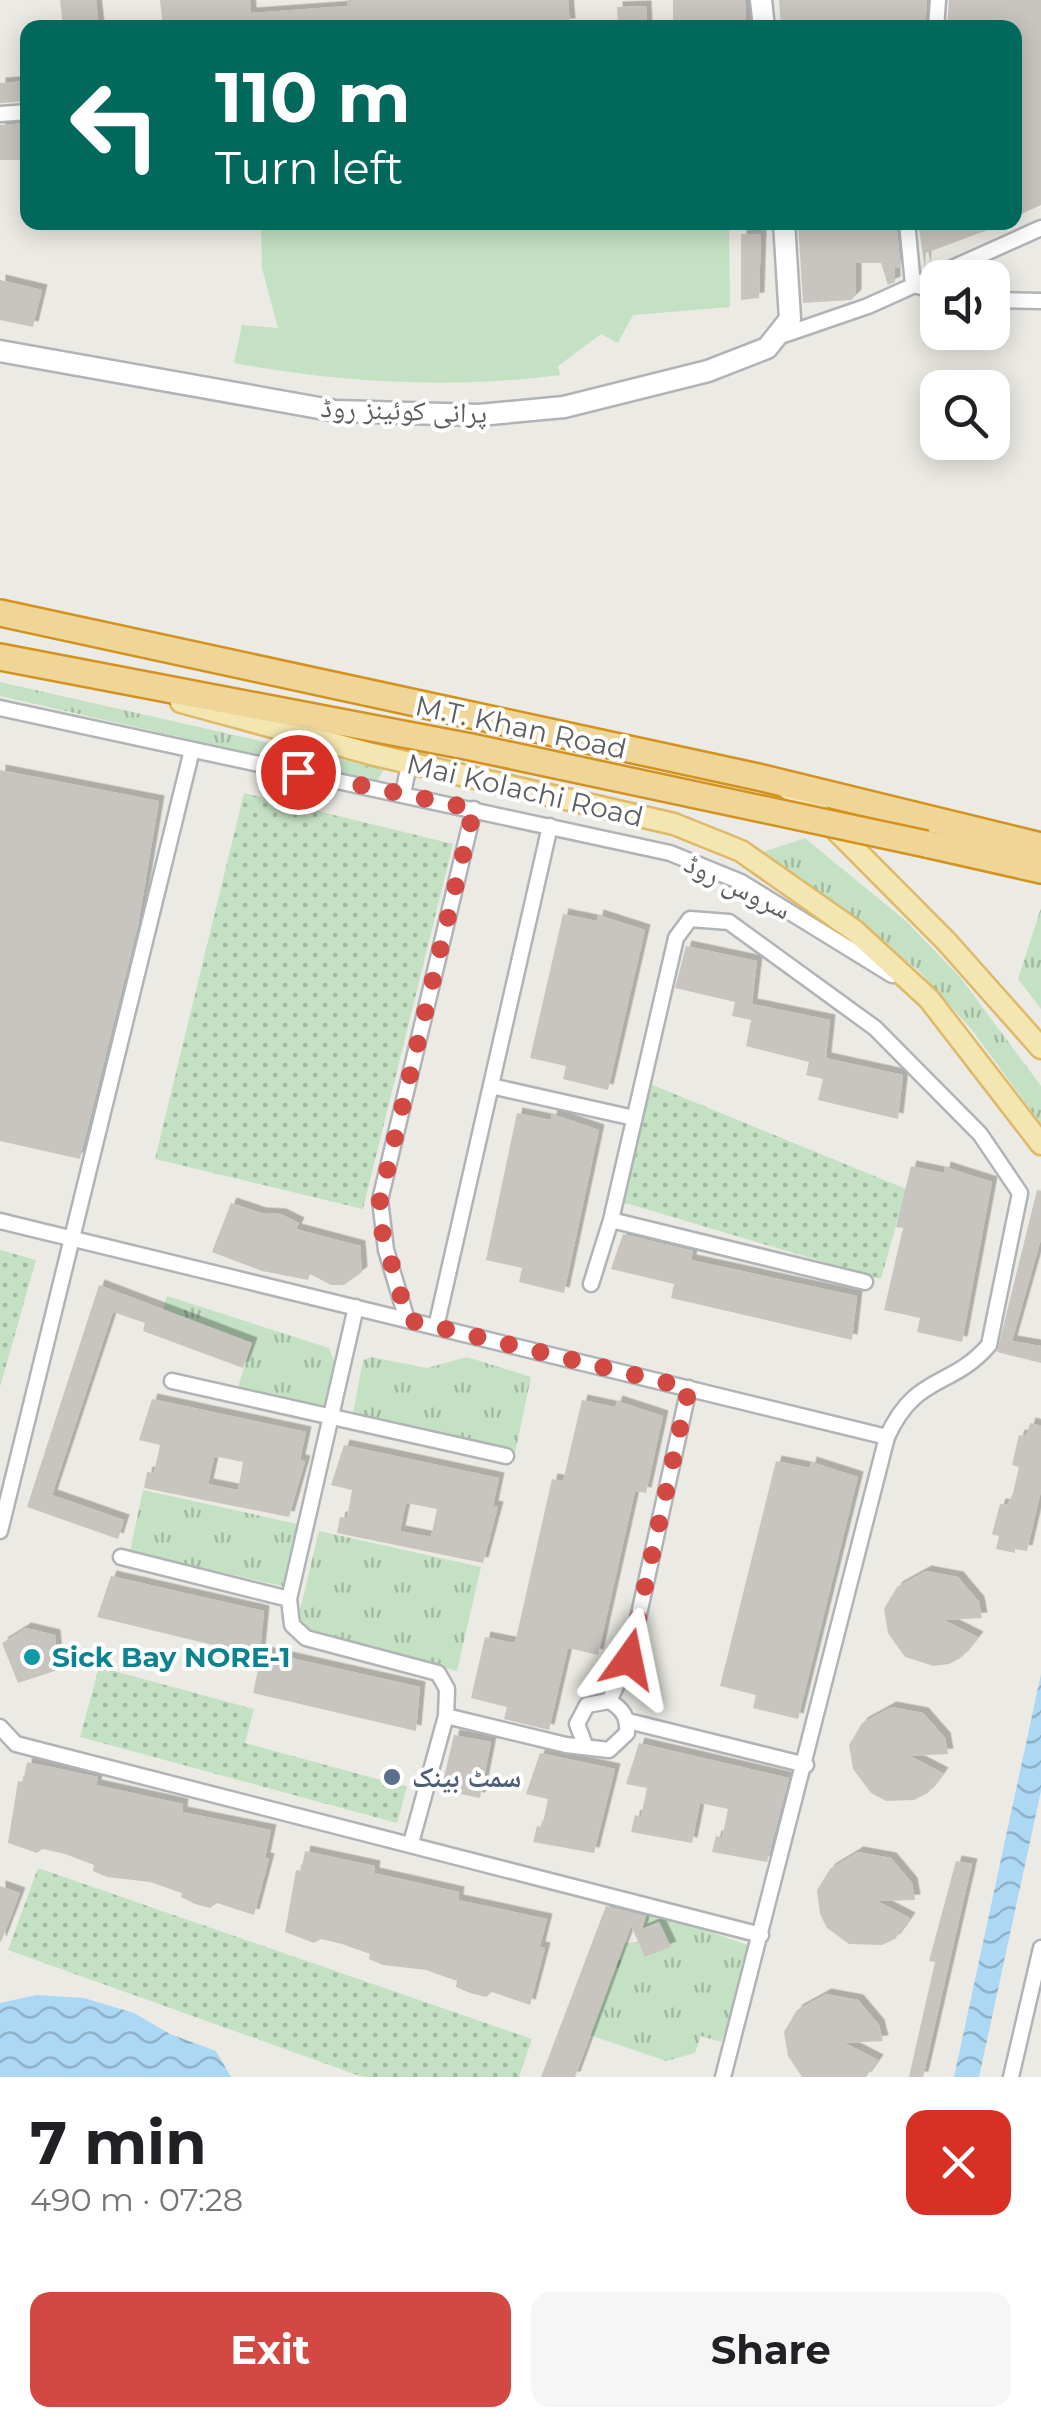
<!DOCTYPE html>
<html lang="en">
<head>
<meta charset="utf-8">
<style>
  :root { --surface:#fff; --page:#f6f6f6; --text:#202124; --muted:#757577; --accent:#d24843 }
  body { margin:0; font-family:Montserrat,"Noto Naskh Arabic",sans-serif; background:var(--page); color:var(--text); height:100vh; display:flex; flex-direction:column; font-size:38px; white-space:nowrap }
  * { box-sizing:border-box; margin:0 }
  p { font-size:32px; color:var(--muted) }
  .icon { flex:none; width:55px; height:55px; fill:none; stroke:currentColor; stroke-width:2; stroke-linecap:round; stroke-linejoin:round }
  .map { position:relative; height:2077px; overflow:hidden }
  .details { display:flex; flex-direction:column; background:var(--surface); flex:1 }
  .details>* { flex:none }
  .hud { position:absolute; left:20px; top:20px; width:1002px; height:210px; border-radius:20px; box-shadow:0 5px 25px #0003; background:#00695c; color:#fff; overflow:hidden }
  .fabs { position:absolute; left:920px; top:260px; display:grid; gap:20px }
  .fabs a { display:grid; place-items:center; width:90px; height:90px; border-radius:20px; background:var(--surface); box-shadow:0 5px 25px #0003; font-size:50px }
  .pin { position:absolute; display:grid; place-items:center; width:85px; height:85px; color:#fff; margin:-42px; border:5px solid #fff; border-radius:50%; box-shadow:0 2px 10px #0007 }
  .me { position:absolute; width:110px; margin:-55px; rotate:12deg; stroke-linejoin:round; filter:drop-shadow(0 0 8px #0008) }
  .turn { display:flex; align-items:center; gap:35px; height:210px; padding:0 30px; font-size:45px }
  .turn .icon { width:130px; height:130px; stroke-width:2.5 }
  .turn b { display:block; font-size:70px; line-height:85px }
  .round { display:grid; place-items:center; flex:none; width:105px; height:105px; border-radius:20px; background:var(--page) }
  .overview { display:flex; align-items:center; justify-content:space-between; height:170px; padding:0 30px }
  h1 { font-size:60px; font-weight:700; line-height:75px }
  .cta { display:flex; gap:20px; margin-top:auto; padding:20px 30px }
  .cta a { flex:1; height:115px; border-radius:20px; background:var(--accent); color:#fff; font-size:40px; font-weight:700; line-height:115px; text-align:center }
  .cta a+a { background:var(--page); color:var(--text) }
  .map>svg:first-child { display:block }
  .grass { fill:url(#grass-tufts) }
  .park { fill:url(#park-dots) }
  .pitch { fill:#c4e1c3 }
  .water { fill:url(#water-waves) }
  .building { fill:#c8c5c0; fill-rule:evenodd; filter:url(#shadow) }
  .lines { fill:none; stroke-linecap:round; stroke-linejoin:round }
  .street-casing { stroke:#b1b4b7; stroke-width:19 }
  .secondary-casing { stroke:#b0b3b7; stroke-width:25 }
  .primary-casing { stroke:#dfb96a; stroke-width:25 }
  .highway-casing { stroke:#d3921d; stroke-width:30 }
  .street { stroke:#fff; stroke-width:14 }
  .secondary { stroke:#fff; stroke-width:20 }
  .primary { stroke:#f4e6b1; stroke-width:20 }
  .highway { stroke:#efd598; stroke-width:25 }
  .highway-bridge-casing { stroke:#d3921d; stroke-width:30; stroke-linecap:butt }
  .highway-bridge { stroke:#efd598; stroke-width:25 }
  .route { stroke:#d24843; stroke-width:18; stroke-dasharray:0 32.4 }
  .culture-dot { fill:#0f9aa8; stroke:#fff; stroke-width:4 }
  .service-dot { fill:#5c6f8a; stroke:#fff; stroke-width:4 }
  .labels { text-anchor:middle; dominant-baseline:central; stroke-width:8; stroke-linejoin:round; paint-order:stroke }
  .street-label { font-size:28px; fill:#5c5f62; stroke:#fff }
  .culture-label { font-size:28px; font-weight:bold; fill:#0d838f; stroke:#fff; text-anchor:start }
  .service-label { font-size:28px; font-weight:bold; fill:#4e5e75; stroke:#fff; text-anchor:start }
</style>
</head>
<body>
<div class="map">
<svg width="1041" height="2077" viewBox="0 0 1041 2077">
  <defs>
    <pattern id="grass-tufts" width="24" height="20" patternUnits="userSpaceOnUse" patternTransform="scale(2.5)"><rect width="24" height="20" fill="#c4e1c3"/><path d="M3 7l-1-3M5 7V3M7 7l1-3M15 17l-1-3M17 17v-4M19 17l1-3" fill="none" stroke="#a2baa2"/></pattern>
    <pattern id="park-dots" width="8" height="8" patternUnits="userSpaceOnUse" patternTransform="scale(2.5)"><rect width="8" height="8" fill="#c4e1c3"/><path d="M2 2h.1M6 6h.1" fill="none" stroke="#a2baa2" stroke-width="1.8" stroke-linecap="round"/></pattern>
    <pattern id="water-waves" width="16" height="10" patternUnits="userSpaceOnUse" patternTransform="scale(2.5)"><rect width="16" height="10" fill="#acd8f4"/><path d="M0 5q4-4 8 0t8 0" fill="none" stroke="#8fb2c9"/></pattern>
    <filter id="shadow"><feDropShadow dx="5.5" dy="-5.5" stdDeviation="0" flood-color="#0004"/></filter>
  </defs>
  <rect width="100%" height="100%" fill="#eceae4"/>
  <path class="grass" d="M0,682L384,769L377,782L0,696Z
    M805,838L907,922L960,977L1041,1086V1124L972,1030L918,970L763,852Z
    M1041,908V1009L1018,979Z
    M167,1296L329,1348L335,1363L326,1408L238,1387L252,1343L163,1310Z
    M371,1357L427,1368L467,1357L531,1377L514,1458L352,1418L363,1360Z
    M143,1490L302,1525L287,1587L130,1552Z
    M319,1531L481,1567L457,1671L303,1627L299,1614Z
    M648,1910L750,1946L752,1954L721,2042L701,2036L695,2053L666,2061L590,2035L625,1943L638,1942L646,1957L670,1947L659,1922L642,1929Z"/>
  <path class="park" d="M244,793L453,844L363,1209L155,1159Z
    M650,1084L906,1189L881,1279L622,1202Z
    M0,1250L36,1260L0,1387Z
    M99,1667L254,1709L245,1743L407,1787L397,1823L80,1737Z
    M38,1868L532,2039L519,2077H363L8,1950Z"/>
  <path class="pitch" d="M261,223H729L730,307L633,315L618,343L601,334L558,366L560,375C449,389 344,383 234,363L242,325L278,328L262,268Z"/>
  <path class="water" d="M1041,1674V1791L979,2077H954Z
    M36,1995L84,1998L134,2013L170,2034L216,2051L231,2077H0V2003Z"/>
  <path class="building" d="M60,0H96L99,28H63Z
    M160,0H250L251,13L348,6L347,0H568L570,24L163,28Z
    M673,0H745L746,28H673Z
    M779,0H927L925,28H781Z
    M949,0H1041V205L1015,217V28H947Z
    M646,6L647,28H618L617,7Z
    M28,81V101L0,103V83Z
    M28,123V160H0V125Z
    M798,222H896L901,268H895V282L888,285L881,263H856V295L851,300L803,303Z
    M918,222H1006V223L926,253L925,269Z
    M741,234H761L759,298L741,300Z
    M0,280L42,290L33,327L0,320Z
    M0,770L159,801L138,925L80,1159L0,1141Z
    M563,914L597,921L598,915L645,930L608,1090L563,1079L566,1066L530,1058Z
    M686,946L757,961L752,1004L830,1020L826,1058L903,1075L898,1119L818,1100L823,1079L806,1075L809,1062L746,1046L751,1020L732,1016L735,1002L675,988Z
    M517,1113L551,1120L552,1114L599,1130L564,1293L519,1282L522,1268L486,1260Z
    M911,1166L944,1173L945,1167L992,1182L962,1342L917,1332L920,1318L884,1310L903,1228L896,1227Z
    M1037,1190L1041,1191V1239L1012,1341L1041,1346V1363L997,1352Z
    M231,1203L261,1213L281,1214L299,1223L296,1229L360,1246L362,1272L344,1285H331L310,1274L308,1280L262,1271L212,1252Z
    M623,1234L693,1251L691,1260L857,1296L852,1340L671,1298L674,1284L611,1269Z
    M99,1285L252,1343L243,1368L143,1331L145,1323L113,1312L52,1495L124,1520L118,1539L27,1507Z
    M152,1399L306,1432L300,1460L305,1461L289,1517L144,1488L147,1472L154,1473L160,1445L139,1440ZM218,1457L243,1462L238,1490L208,1484L214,1458Z
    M582,1400L615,1407L617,1401L663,1416L646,1493L635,1491L598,1655L568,1648L549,1730L504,1719L507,1707L471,1698L485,1637L515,1643L552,1479L563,1481Z
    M1030,1423L1041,1426V1491L1027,1551L1015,1549V1553L996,1549L999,1536L992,1534L1000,1504L1007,1505L1013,1493L1019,1467L1012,1465L1019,1435L1026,1436Z
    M344,1445L499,1478L493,1506L498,1507L483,1563L337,1533L340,1517L347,1518L352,1490L331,1485ZM406,1503L437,1509L431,1537L400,1531Z
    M776,1461L810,1468L811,1462L858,1477L798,1719L753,1708L756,1695L720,1686Z
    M926,1571L958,1577L979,1602L982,1618L944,1620L978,1637L962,1657L949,1664L934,1666L905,1657L888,1633L884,1609L897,1587Z
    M111,1576L264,1611L260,1651L420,1687L416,1731L253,1693L258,1670L239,1666L242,1652L97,1617Z
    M26,1628L55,1635L58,1670L18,1683L2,1643Z
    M891,1707L923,1713L945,1738L948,1754L910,1756L943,1773L928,1793L914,1800L886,1801L871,1793L853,1769L849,1745L862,1723Z
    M454,1735L491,1742L480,1798L441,1790Z
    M639,1743L789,1778L767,1862L712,1852L716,1836L722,1838L728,1809L700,1803L692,1843L631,1832L635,1815L641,1817L647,1788L626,1784Z
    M540,1753L615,1769L594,1853L533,1842L537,1826L542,1827L548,1799L526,1794Z
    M27,1762L98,1777L96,1785L183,1804L182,1812L271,1830L265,1858L269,1859L254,1915L217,1903L210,1908L195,1904L181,1897L182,1893L150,1882L107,1877L93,1871L94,1865L65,1854L43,1849L37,1853L8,1843L18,1781L23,1782Z
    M305,1851L375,1866L374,1873L459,1892L458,1900L547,1919L540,1947L545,1948L530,2005L492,1992L486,1997L470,1993L456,1987L457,1981L426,1970L383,1965L369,1959L370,1954L342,1944L321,1939L314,1943L285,1932L296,1870L301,1871Z
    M858,1852L891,1858L912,1883L915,1900L877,1901L910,1918L895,1939L882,1945L849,1944L827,1928L820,1914L817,1890L830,1869Z
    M956,1861L972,1864L923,2077H909L935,1962L929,1961Z
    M0,1886L20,1893L1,1942L0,1941Z
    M606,1906L646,1916L642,1929L659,1922L671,1947L645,1957L631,1926L575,2077H541Z
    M826,1994L858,2000L879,2025L883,2041L845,2043L878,2060L866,2077H802L788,2056L784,2032L797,2010Z"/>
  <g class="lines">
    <g class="street-casing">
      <path id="street" d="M936,28L938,0
        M0,114L28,112
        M907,222L913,285L938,291
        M992,300L1041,301
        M775,338L868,306L1041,228
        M0,708L670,853L741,882L892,975
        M403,794L409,764
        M491,1086L634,1118
        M611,1220L865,1282
        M0,1221L887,1437
        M591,1284L611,1220L676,938L690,919L729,922L875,1028L980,1134L1020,1193L989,1345C951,1389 916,1373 887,1437L723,2077
        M407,1320L386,1250L380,1200L474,809
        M436,1327L550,826
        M172,1381L506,1456
        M0,1531L192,750
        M121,1557L289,1599L292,1625L306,1638L438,1673L447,1689L446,1716
        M289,1599L356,1307
        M609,1701L629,1659L689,1388
        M628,1721L806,1765
        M0,1727L16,1744L761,1935
        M411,1843L446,1716L566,1745L609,1750L627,1733C628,1717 623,1709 609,1701L587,1705L577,1724L585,1745
        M1011,2077L1041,1948"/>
    </g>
    <g class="secondary-casing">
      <path id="secondary" d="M761,0L764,28
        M0,351L336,411L479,415L564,407L708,371L767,348L790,319L784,222"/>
    </g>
    <g class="primary-casing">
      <path id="primary" d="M181,702L375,755L674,824L741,851L855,931L929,999L1041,1144
        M788,789L805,799L946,941L1041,1048"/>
    </g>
    <g class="highway-casing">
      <path id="highway" d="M0,613L758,777L1041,846
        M0,657L471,747
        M926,844L1041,870"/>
    </g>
    <use href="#street" class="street"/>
    <use href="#secondary" class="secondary"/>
    <use href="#primary" class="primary"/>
    <use href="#highway" class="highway"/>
    <g class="highway-bridge-casing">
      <path id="highway-bridge" d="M471,747L926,844"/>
    </g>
    <use href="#highway-bridge" class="highway-bridge"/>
  </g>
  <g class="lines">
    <path class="route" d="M298,772L474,809L380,1200L379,1221L408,1320L689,1388L629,1659"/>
  </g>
  <circle class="culture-dot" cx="32" cy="1657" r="10"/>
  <circle class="service-dot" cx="392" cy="1777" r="10"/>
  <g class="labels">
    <g class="street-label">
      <text transform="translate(404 410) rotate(2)">پرانی کوئینز روڈ</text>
      <text transform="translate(521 727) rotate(12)">M.T. Khan Road</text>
      <text transform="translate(525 790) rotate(13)">Mai Kolachi Road</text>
      <text transform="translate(738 886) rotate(26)">سروس روڈ</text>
    </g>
    <g class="culture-label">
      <text x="52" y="1657">Sick Bay NORE-1</text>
    </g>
    <g class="service-label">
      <text x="412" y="1777">سمٹ بینک</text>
    </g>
  </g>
</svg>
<div class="fabs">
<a><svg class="icon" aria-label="sound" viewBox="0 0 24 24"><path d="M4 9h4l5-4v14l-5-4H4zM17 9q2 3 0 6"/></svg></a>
<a><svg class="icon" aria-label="search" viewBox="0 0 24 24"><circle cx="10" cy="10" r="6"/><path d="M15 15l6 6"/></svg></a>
</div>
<div class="pin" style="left:298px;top:772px;background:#d93025"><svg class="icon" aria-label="arrive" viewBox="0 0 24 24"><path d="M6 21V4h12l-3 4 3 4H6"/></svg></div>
<svg class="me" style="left:629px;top:1659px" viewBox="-20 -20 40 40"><path d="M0-17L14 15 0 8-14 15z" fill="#d24843" stroke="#fff" stroke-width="4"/></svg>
<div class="hud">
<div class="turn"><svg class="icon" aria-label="left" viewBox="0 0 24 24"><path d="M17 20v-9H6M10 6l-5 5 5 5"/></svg><div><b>110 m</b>Turn left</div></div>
</div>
</div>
<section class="details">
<div class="overview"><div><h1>7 min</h1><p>490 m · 07:28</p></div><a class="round" style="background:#d93025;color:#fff"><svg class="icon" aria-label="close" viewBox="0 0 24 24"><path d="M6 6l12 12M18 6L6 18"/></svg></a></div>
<div class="cta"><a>Exit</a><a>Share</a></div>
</section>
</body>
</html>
